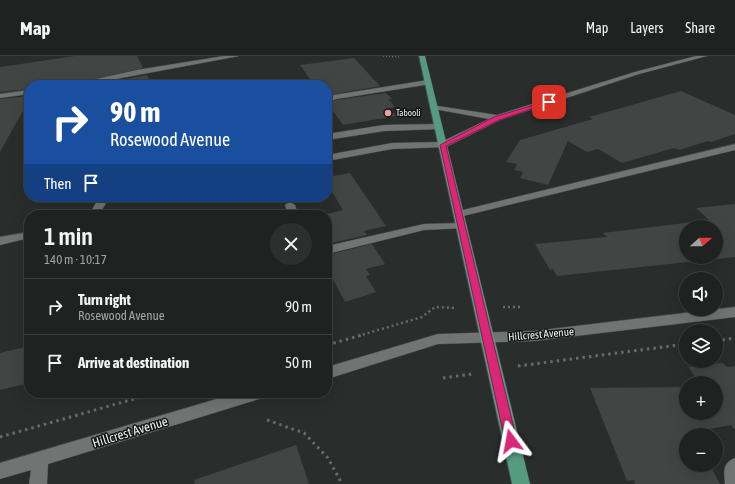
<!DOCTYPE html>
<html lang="en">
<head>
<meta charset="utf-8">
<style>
  :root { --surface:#1f2220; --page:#2c2f2d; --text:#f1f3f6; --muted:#a1a4a5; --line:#3c3f3e }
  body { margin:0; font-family:"Asap Condensed",sans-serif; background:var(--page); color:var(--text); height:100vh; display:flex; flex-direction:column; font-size:15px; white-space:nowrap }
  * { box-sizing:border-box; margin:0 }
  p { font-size:13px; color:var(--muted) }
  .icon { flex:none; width:22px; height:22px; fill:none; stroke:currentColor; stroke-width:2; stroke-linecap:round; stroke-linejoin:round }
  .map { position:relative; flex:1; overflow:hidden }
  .drawer { position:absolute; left:24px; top:154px; width:308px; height:188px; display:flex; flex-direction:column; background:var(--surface); border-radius:16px; box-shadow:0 4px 16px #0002,0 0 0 1px var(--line) }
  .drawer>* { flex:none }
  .guide { position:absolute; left:24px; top:24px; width:308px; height:122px; border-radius:16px; box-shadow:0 4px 16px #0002,0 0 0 1px var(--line); background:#1a4fa0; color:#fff; overflow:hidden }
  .needle { width:26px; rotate:69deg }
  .controls { position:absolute; left:679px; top:164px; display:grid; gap:8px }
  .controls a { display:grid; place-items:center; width:44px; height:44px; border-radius:50%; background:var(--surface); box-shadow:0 4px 16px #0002,0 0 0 1px var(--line); font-size:20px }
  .pin { position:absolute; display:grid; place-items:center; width:34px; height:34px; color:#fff; margin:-17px; border-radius:8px; box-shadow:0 2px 6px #0006 }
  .me { position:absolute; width:44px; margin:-22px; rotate:347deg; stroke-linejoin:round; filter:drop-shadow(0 0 3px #0008) }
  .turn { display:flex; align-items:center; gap:14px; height:84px; padding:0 20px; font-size:18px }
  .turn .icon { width:52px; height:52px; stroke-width:2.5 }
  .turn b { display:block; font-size:28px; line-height:34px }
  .then { display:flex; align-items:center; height:38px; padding:0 20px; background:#0003; gap:8px; font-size:15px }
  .round { display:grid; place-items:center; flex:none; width:42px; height:42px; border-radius:21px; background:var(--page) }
  .summary { display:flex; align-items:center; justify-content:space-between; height:68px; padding:0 20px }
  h1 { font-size:24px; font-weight:600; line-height:30px }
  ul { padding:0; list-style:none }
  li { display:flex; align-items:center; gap:12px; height:56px; padding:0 20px; border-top:1px solid var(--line) }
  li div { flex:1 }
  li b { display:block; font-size:15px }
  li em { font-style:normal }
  header { display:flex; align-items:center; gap:24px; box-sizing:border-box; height:56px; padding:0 20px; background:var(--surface); border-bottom:1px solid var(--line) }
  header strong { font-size:19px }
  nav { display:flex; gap:22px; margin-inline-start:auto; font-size:14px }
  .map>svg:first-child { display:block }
  .building { fill:#414543; fill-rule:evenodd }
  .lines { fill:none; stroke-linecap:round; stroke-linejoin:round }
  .minor-casing { stroke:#464a48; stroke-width:1 }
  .major-casing { stroke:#464a48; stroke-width:1 }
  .path-far2 { stroke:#676b69; stroke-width:1.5; stroke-dasharray:1 2; stroke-linecap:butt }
  .path-far1 { stroke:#676b69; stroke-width:2.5; stroke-dasharray:2 3; stroke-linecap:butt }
  .path { stroke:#676b69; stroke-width:3; stroke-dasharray:2.5 4; stroke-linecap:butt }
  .minor { fill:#707472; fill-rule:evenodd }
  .major { fill:#559b82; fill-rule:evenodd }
  .route { fill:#db2777; stroke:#8e194d }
  .poi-dot { fill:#f49b9f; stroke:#131414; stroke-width:1.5 }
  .labels { text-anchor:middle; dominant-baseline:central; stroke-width:3; stroke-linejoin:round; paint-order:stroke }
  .far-poi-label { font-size:9px; fill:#edf0ee; stroke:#131414; text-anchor:start }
  .street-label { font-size:11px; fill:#edf0ee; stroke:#131414 }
  .near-street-label { font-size:13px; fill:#edf0ee; stroke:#131414 }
</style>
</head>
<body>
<header>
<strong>Map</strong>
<nav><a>Map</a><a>Layers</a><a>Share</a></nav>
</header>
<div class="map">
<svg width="735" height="428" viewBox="0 0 735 428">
  <rect width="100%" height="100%" fill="#292d2b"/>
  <path class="building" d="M75,0H137L143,12L68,29H29V33L0,36V11Z
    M354,2L380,30L334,38L327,40V29H314L300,9Z
    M147,19L152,29H92Z
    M681,35L735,59V78L711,86L708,85L679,94L674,92L622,107L598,93L587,96L568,85L548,129L520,122L523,116L514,114L517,108L506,106L520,84L593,63L589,61Z
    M386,37L392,43H388L395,51L389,52L396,60L343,69L328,48L336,44Z
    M29,40V44L0,96V43Z
    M350,117L386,170L364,175L367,179L327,188V158L343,154L327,128V121Z
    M735,148V201L557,220L553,213L550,214L535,188L607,181L603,177L709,164L696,152ZM686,171H716V201H686Z
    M372,188L385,208L366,213L370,219L366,220L376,236L345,246L327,212V199Z
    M29,290V327L0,334V297Z
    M723,307L727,311L735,310V374L731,369L693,376L695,379H686V409H710L720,428H635L634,424L627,425L590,332L686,331V357H716V327H700L688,311Z
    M296,389L309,428H195L194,424Z"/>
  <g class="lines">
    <g class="minor-casing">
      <path id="minor" d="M224,0H239L84,29H69L137,14Z
        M696,0H707L639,18L500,64L446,91L392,93L327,105V99L392,87L441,86L489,63L434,53H431V49L497,59L635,16Z
        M428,24H431V28L336,43L327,47V42L334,39Z
        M29,34V38L0,42V38Z
        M439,68L442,69V73L384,75L327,84V78L384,69Z
        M735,88V94L459,161L454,158L459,155Z
        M96,141H106V147L99,159H89L96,147Z
        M290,146L295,149L298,159H288L285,149Z
        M462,167L466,168L467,170L466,172L424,174L327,198V190L424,168Z
        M29,176V182L0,189V181Z
        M735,251V261L534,285L438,288L327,323V311L438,278L534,275Z
        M237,337H267L264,342L259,343L48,408L47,428H29L31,414L0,423V407Z
        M735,402V428H725C724,416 722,407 735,402Z"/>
    </g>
    <g class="major-casing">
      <path id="major" d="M419,0H425L530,428H512Z"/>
    </g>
    <path class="path-far2" d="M383,0L399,1"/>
    <path class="path-far1" d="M503,251H523
      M358,280L422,261L435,251L456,252"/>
    <path class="path" d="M716,285L735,282
      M327,289L362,279
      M518,310L686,288
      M443,322L472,318
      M267,364L304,377L328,402L342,428
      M0,381L155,337"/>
    <use href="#minor" class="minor"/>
    <use href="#major" class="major"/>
  </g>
  <path class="route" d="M547,45L552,46L499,64L446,90L517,385L516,389L511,391L507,389L505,385L440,89L494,61Z"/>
  <circle class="poi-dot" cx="388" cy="57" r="4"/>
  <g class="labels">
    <g class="far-poi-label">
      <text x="396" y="57">Tabooli</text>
    </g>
    <g class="street-label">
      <text transform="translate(541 278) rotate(-5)">Hillcrest Avenue</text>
    </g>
    <g class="near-street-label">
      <text transform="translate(130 376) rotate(-17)">Hillcrest Avenue</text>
    </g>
  </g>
</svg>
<div class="controls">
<a><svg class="needle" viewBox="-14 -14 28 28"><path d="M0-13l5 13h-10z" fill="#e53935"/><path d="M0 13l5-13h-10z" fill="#a1a4a5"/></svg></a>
<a><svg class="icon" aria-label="sound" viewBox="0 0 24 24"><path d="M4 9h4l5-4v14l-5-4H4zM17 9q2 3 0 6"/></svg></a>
<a><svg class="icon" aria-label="layers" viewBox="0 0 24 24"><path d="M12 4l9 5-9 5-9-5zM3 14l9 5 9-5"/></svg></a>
<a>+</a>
<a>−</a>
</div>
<div class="pin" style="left:549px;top:46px;background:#d93025"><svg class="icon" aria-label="arrive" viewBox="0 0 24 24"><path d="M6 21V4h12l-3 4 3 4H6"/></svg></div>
<svg class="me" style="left:511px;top:385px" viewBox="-20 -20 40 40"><path d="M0-17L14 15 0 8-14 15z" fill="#db2777" stroke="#fff" stroke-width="4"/></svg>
<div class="guide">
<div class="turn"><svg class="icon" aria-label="right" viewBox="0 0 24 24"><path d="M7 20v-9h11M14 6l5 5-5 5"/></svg><div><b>90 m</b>Rosewood Avenue</div></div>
<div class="then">Then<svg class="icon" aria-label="arrive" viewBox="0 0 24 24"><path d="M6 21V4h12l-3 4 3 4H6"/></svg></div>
</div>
<section class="drawer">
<div class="summary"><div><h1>1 min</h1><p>140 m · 10:17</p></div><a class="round"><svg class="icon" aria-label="close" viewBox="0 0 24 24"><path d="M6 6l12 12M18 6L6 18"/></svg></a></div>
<ul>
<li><svg class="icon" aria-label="right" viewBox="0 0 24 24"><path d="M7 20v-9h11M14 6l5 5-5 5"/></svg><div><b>Turn right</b><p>Rosewood Avenue</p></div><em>90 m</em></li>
<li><svg class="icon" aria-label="arrive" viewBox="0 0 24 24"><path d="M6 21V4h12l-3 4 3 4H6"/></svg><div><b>Arrive at destination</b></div><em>50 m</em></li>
</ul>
</section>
</div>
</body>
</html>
